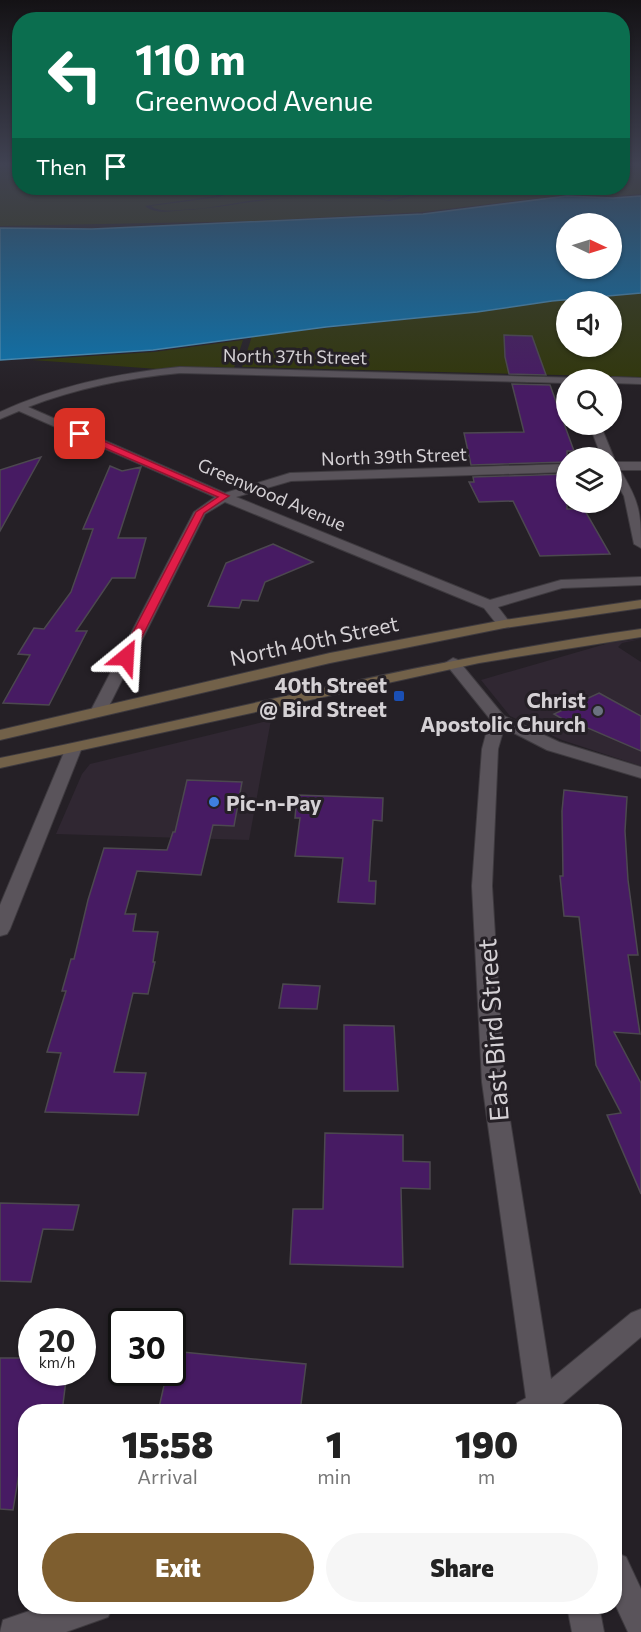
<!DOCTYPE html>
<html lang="en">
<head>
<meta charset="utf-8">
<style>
  :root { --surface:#fff; --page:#f6f6f6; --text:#222; --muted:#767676; --accent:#7e5e2f }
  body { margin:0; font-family:Commissioner,sans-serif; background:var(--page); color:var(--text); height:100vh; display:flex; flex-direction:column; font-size:22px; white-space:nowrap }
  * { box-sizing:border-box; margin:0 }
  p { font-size:20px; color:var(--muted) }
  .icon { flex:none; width:33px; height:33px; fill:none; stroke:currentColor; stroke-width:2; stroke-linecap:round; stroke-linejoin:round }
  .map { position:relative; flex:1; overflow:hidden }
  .side { position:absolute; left:18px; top:1404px; width:604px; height:210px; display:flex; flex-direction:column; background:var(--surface); border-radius:24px; box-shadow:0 2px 4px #0004 }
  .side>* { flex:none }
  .top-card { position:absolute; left:12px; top:12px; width:618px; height:183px; border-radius:24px; box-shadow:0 2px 4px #0004; background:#0b6e4f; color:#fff; overflow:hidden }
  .needle { width:39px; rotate:94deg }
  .buttons { position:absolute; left:556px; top:213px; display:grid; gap:12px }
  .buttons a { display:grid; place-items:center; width:66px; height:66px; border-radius:50%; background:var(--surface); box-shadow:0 2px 4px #0004; font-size:30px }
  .speed { position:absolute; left:18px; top:1308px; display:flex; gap:12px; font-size:30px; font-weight:700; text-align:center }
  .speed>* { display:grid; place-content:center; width:78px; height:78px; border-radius:50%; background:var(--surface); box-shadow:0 2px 4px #0004; line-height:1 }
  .speed small { font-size:15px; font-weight:400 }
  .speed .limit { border:3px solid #111; border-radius:9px; background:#fff; color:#111 }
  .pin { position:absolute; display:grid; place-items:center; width:51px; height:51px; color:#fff; margin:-26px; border-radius:12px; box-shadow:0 3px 9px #0006 }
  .me { position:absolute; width:66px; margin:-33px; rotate:27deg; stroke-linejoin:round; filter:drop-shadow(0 0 4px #0008) }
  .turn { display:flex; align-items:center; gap:21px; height:126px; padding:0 24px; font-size:27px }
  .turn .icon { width:78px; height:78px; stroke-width:2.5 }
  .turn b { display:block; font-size:42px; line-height:51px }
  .then { display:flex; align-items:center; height:57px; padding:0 24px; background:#0003; gap:12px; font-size:22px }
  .eta { display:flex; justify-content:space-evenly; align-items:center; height:102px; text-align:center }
  .eta b { font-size:36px; font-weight:800; line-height:42px }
  .button { display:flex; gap:12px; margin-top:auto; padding:12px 24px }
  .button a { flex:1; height:69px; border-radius:36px; background:var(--accent); color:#fff; font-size:24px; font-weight:800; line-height:69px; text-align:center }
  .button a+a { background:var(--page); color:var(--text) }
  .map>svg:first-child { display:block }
  .built { fill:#302732 }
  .green { fill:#31370a; fill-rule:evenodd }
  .water { fill:#0c75af; stroke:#4891ba; stroke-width:1.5; fill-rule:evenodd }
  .building { fill:#471b63; stroke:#4c484f; stroke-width:1.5 }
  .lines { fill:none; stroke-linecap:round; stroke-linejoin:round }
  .minor-casing { stroke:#3e3a3f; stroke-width:2 }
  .secondary-casing { stroke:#3e3a3f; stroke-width:2 }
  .minor { fill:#5a545b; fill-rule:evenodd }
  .secondary { fill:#726149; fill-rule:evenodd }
  .route { fill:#e11d48; stroke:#92132f; stroke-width:1.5 }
  .transit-dot { fill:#1a4fb4; stroke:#252026; stroke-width:2 }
  .worship-dot { fill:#6b7280; stroke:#252026; stroke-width:2 }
  .shop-dot { fill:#3f7fe0; stroke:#252026; stroke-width:2 }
  .labels { text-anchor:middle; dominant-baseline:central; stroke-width:6; stroke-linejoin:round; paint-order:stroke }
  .far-street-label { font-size:18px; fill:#d5d1d5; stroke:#252026 }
  .street-label { font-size:21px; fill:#d5d1d5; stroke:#252026 }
  .poi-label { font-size:21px; font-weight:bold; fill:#d5d1d5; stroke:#252026; text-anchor:end }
  .near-street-label { font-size:26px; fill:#d5d1d5; stroke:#252026 }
</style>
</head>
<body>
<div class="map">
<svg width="641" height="1632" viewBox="0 0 641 1632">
  <rect width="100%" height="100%" fill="#252026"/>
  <path class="built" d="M641,639L622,643L618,647L641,662V766L562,740L510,716L481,680L609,643Z
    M271,720L249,840L56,834L82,774L90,764Z"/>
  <path class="green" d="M0,165H19L20,188H220L219,194L215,196L145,206C155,215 173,211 185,210C213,209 240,203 267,200C302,196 339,198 373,198L389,201L446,188H622L623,170L641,165V194L613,196L564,195L421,212L257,221L0,226Z
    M225,188H438L387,200L376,197C340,197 305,197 269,199C245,200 220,207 196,209C183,209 161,214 151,206L219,197L225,195Z
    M641,293V377L242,367L252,336L477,312L552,301ZM567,302H612V346H567Z
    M243,340L234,368L158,369L32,360L154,352Z"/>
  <path class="water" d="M567,196L613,198L641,196V293L552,301L477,312L326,327L153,350L0,360V228L92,229L423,214ZM567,224H612V268H567Z"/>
  <path class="building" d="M504,335L532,336L546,375L509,374L505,357Z
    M512,384L550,385L574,451H567V462L471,465L464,433L524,432Z
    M41,457L0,531V470Z
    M110,466L122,471L141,467L118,538H146L135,578H112L76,631H87L49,705L3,703L30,655L18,654L34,628L44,629L71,592L93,529H83Z
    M567,474V509H584L610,554L540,556L513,501L479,502L469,482H474L473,477Z
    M273,544L313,562L265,582L258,601L242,600L239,608L208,606L226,563Z
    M599,693L641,716V751L588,728L583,731L554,714Z
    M187,780L242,782L234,826L213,825L201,875L137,871L125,914H136L133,931L158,932L153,962H155L148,994L133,993L114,1072L146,1073L138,1115L45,1112L61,1053L47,1052L66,991H62L71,959H74L88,900L104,848L167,850L173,832H175Z
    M564,790L627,797L625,831L628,880L638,955H628L640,1034L614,1032L641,1083V1194L607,1115L621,1113L596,1065L579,917L564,916L560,876H563L562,811Z
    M297,795L383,798L382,821L373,820L369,881H376L375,904L338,902L343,858L295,856L300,818H295Z
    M283,984L320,986L317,1009L279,1008Z
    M344,1025L394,1026L398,1091H344Z
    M325,1133L403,1135V1161L430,1162V1189L401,1188L403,1267L290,1264L293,1209H323Z
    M0,1203L79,1205L73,1230L43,1229L31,1282L0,1281Z
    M172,1351L306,1364L300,1412H158L167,1372H172Z
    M0,1358H32V1372H67L62,1412H26V1431L13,1510L0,1509Z"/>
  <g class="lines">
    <g class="minor-casing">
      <path id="minor" d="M180,367L580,378L581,380H567V383L180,373C127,378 77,388 28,407L225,493L290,473L567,464V472L291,481L236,497L490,600L561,580L641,577V585L562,588L498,607L511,624L504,628L499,627L484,608L225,502L205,514L106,712L98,717L92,715L90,712L194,512L215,497L19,411L0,419V412C57,386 117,373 180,367Z
        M612,377L641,378V384L612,383V380H607Z
        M589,424H600L614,458L612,460V458H602Z
        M612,462H641V470H620C639,501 641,511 641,548L634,544L624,496L612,476Z
        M453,658L458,660L504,716L559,742L641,767V778L547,750L504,728L498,749L492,886L504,1082L551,1379L631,1313L641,1309V1337L556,1409V1412H513L517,1403L526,1398L482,1082L472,886L482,749L490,719L445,663Z
        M73,745L81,750L10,929L7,934L0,936V905L65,750Z
        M615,1552L626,1557L641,1589V1632H628L615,1604Z
        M44,1606H113L108,1617L66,1632H0L3,1620Z
        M567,1606H599L604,1632H572Z"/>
    </g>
    <g class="secondary-casing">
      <path id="secondary" d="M641,600V608L504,628L330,663L0,740V730L330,653L504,620Z
        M641,629V637L479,663L0,768V758C214,715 425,659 641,629Z"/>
    </g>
    <use href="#minor" class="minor"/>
    <use href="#secondary" class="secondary"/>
  </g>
  <linearGradient id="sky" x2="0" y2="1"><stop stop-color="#141215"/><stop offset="0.42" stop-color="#404252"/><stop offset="1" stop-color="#404252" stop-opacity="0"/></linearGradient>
  <rect width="641" height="392" fill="url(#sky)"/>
  <path class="route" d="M77,432H83L229,496L204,513L132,657L126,660L120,657L196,512L218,497L77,436Z"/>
  <rect class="transit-dot" x="393" y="690" width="12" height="12" rx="3"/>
  <circle class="worship-dot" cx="598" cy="711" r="6"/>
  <circle class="shop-dot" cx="214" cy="802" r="6"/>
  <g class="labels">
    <g class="far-street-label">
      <text transform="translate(295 356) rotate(1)">North 37th Street</text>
      <text transform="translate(394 456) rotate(-2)">North 39th Street</text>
      <text transform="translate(272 494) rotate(23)">Greenwood Avenue</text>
    </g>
    <g class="street-label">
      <text transform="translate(314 640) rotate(-12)">North 40th Street</text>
    </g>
    <g class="poi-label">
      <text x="387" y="684">40th Street<tspan x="387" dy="24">@ Bird Street</tspan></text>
      <text x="586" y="699">Christ<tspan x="586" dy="24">Apostolic Church</tspan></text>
      <text x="226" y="802" text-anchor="start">Pic-n-Pay</text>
    </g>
    <g class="near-street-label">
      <text transform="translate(492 1030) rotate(-94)">East Bird Street</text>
    </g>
  </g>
</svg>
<div class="buttons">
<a><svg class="needle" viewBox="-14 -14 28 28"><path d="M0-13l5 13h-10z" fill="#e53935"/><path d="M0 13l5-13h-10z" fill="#767676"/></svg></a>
<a><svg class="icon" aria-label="sound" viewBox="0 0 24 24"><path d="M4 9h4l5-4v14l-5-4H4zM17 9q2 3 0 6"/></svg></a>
<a><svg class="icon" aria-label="search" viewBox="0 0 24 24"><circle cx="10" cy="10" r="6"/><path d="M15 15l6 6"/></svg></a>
<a><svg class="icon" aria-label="layers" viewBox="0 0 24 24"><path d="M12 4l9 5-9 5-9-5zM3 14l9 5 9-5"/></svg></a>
</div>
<div class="speed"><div>20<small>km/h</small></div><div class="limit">30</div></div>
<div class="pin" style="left:80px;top:434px;background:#d93025"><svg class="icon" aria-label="arrive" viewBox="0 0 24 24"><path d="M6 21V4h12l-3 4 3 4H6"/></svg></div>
<svg class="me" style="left:126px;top:657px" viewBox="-20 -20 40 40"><path d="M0-17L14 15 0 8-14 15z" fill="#e11d48" stroke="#fff" stroke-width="4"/></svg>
<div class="top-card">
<div class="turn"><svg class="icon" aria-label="left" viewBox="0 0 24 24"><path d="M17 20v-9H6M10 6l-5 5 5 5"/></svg><div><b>110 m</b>Greenwood Avenue</div></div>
<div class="then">Then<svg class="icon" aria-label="arrive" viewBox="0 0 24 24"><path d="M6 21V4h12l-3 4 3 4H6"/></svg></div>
</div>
<section class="side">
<div class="eta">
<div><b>15:58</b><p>Arrival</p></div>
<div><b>1</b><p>min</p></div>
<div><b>190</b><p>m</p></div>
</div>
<div class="button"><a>Exit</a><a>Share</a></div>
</section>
</div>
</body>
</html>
